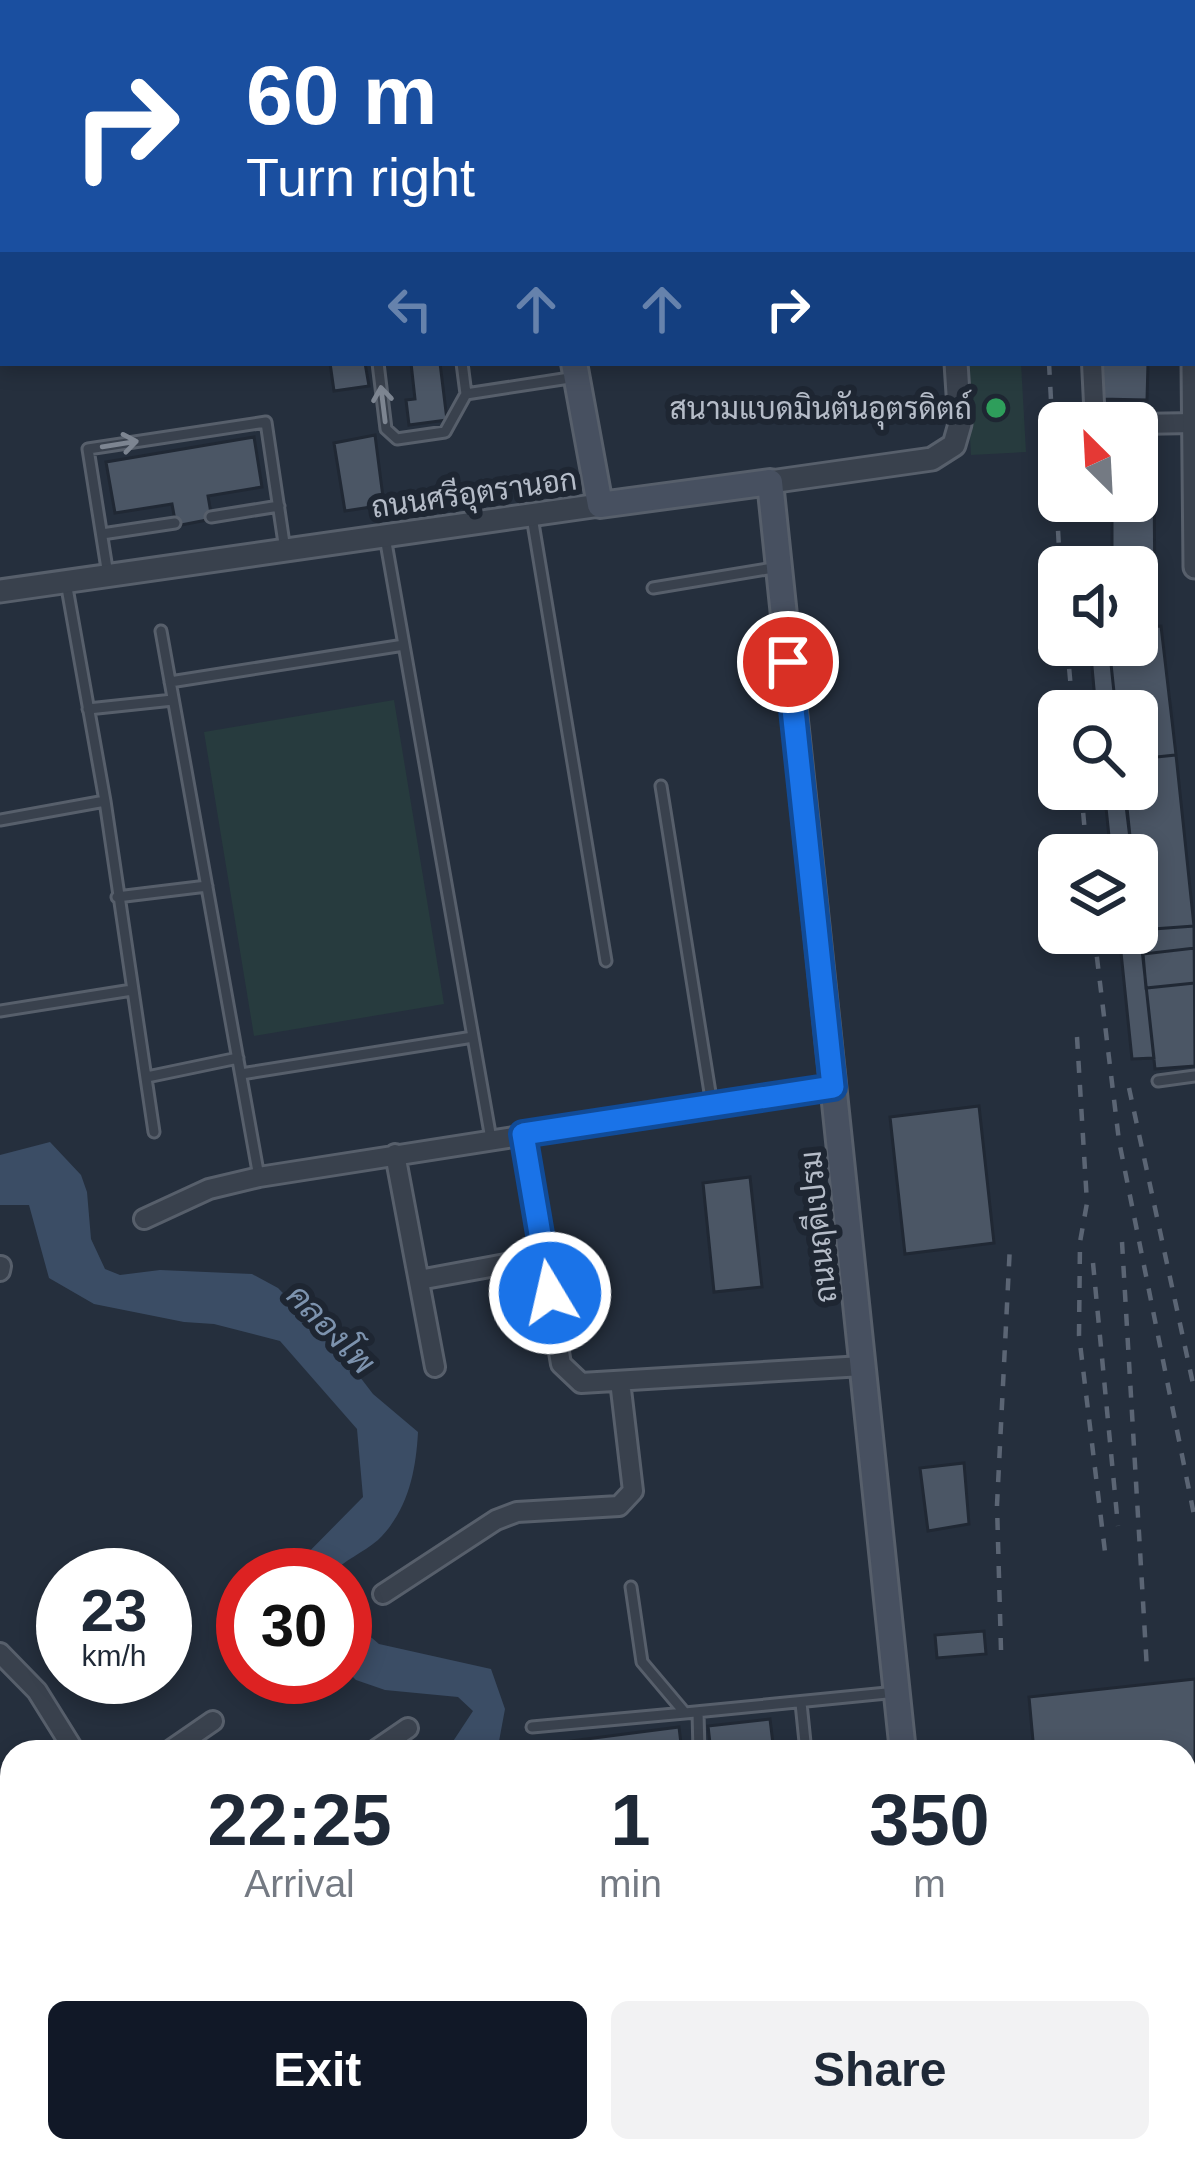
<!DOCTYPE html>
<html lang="en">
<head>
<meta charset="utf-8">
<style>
  :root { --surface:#fff; --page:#f2f2f3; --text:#1f2937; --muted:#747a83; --accent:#111827 }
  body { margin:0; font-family:Helvetica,Sarabun,sans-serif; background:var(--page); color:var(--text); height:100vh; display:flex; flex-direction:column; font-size:45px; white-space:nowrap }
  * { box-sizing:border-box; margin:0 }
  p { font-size:39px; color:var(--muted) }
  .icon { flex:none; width:66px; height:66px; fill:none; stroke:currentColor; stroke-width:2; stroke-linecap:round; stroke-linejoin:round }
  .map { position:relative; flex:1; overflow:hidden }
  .drawer { position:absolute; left:0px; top:1740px; width:1197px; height:423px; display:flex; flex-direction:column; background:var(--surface); border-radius:36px 36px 0 0; box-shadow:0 6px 18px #0003 }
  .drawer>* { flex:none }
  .banner { position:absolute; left:0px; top:0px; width:1197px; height:366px; box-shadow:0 6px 18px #0003; background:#1a4fa0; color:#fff; overflow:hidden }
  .needle { width:78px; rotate:336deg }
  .controls { position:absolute; left:1038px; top:402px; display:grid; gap:24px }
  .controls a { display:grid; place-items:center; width:120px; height:120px; border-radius:18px; background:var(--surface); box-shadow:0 6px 18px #0003; font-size:60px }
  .speed { position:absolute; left:36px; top:1548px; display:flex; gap:24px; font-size:60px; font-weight:700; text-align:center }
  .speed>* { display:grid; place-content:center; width:156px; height:156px; border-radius:50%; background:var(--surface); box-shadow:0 6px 18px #0003; line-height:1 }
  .speed small { font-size:30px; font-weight:400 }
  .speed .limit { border:18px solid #d22; background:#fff; color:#111 }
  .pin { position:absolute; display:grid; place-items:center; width:102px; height:102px; color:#fff; margin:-51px; border:6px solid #fff; border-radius:50%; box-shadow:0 3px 12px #0007 }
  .me { position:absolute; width:132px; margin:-66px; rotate:351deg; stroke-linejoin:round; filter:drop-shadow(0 0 9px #0008) }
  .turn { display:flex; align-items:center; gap:42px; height:252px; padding:0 48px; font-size:54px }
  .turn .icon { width:156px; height:156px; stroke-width:2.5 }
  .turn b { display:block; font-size:84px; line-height:102px }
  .lanes { display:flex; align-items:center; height:114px; padding:0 48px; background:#0003; justify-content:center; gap:60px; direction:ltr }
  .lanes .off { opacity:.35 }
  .eta { display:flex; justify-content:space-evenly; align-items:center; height:204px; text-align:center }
  .eta b { font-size:72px; font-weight:700; line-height:84px }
  .primary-button { display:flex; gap:24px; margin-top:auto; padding:24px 48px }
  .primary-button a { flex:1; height:138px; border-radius:18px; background:var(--accent); color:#fff; font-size:48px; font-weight:700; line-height:138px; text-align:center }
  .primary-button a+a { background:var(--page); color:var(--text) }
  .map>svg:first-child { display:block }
  .green { fill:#273b3e }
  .water { fill:#3b4d65 }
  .building { fill:#4b5665; stroke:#202834; stroke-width:3 }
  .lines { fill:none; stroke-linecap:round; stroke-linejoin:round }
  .service-casing { stroke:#575f6b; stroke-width:15 }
  .minor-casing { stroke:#575f6b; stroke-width:24 }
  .tertiary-casing { stroke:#575f6b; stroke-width:27 }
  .secondary-casing { stroke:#575f6b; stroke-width:30 }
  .path { stroke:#45585b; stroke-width:3; stroke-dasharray:9 9; stroke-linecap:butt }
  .service { stroke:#39414d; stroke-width:9 }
  .minor { stroke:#39414d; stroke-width:18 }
  .tertiary { stroke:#39414d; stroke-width:21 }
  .secondary { stroke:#475060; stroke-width:24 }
  .rail { stroke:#5b6574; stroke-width:4.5; stroke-dasharray:12 12; stroke-linecap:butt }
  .oneway { stroke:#7d8591 }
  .route-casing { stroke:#114b97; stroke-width:30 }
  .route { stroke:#1a73e8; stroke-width:21 }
  .leisure-dot { fill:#2e9e5b; stroke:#1e2632; stroke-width:4.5 }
  .labels { text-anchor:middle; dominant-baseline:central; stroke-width:12; stroke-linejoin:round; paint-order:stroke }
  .poi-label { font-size:30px; fill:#b5bcc8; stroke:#1e2632; text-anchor:end }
  .street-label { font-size:30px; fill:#b5bcc8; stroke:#1e2632 }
  .water-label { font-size:33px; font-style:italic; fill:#7d93ae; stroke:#1e2632 }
</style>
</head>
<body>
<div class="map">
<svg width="1195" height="2161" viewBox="0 0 1195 2161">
  <rect width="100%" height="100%" fill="#252f3d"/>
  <path class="green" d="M966,363H1021L1026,452L971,455Z
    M394,700L444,1004L254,1036L204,732Z"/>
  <path class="water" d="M50,1142L81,1175L87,1192L91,1239L105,1269L120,1275L160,1270L252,1274L278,1288L340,1351L373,1394L418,1432C416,1471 408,1511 378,1540C363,1553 345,1559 331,1575H290V1571L363,1497L357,1429L280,1341L214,1324L184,1322L94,1304L49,1278L29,1205H0V1155Z
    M345,1615L379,1644L491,1669L505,1709L497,1752H446L473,1711L458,1697L385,1690L356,1680L345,1669Z"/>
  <path class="building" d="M330,363H365L369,386L334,391Z
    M411,363H440L447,420L409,425L406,400L415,399Z
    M1101,363H1148L1147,400L1100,399Z
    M1137,431H1153L1154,469H1137Z
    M375,435L384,505L345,511L334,443Z
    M254,437L262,487L208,496L212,519L176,526L172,504L115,513L106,462Z
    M1154,470L1155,611H1137V567H1112V501H1137V471Z
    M1161,626L1176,755L1137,759V711H1116L1109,645H1137V628Z
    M1090,645H1109L1116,711H1096Z
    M1176,755L1194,926L1140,930L1137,855H1132L1125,789H1137V759Z
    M1104,789H1124L1132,855H1111Z
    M1137,904L1154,1058L1132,1059L1119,933H1137Z
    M1194,926L1195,1066L1155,1069L1140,930Z
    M1195,948V983L1146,988L1143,954Z
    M979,1106L994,1243L905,1254L890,1117Z
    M750,1177L762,1287L714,1292L703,1183Z
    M964,1463L969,1524L928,1531L920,1468Z
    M984,1631L986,1654L937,1658L935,1635Z
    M1195,1679V1810L1185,1811V1752H1034L1029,1697Z
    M770,1719L774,1752H711L708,1726Z
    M679,1727L682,1752H541L540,1745Z"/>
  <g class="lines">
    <g class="service-casing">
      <path id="service" d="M378,363L386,429L397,439L445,432L466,394L576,377
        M462,363L466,394
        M211,517L279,506
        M532,517L606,961
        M102,534L175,523
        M385,537L491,1139
        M108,575L88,449L266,422L285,550
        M66,582L105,801L154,1132
        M653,588L779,567
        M161,631L259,1177
        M170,682L404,645
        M88,709L173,700
        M661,786L712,1105
        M0,820L105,801
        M117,897L207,886
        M0,1011L132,990
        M241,1074L473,1037
        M147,1077L238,1058
        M1158,1081L1195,1076
        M631,1587L642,1662L685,1713L897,1692
        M801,1703L806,1752
        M698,1712L699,1752
        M532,1727L685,1713
        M294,2151L306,2161"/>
    </g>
    <g class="minor-casing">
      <path id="minor" d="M1061,0V3
        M1194,254H1195
        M0,285L3,284
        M1092,363L1095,423
        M1137,424L1194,423
        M523,1134L561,1364L581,1383L863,1366
        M395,1154L435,1367
        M144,1219L209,1189L259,1177L833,1087
        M0,1271L1,1266
        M419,1280L544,1257
        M383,1594L496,1520L517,1512L619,1506L633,1491L620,1381
        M0,1653L37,1691L75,1752
        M168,1752L213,1721
        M373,1752L408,1728
        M0,2109L12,2117
        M58,2151L72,2161
        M262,2161L269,2151"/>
    </g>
    <g class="tertiary-casing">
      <path id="tertiary" d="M935,0V3
        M1192,3V0
        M1193,363L1195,567
        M770,482L932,459L954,445L960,424L956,363
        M0,591L600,505
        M1185,2018L1195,2014"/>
    </g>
    <g class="secondary-casing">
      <path id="secondary" d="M514,0L515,3
        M574,363L600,505L770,482L903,1752
        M830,2161L842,2151"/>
    </g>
    <path class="path" d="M951,2151L956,2161"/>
    <use href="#service" class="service"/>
    <use href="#minor" class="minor"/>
    <use href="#tertiary" class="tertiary"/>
    <use href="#secondary" class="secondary"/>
    <path class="rail" d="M1035,0V3
      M1049,363L1060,567
      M1067,645L1073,711
      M1081,789L1087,855
      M1094,933L1119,1141L1195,1520
      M1077,1037L1087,1203L1080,1242L1079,1335L1105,1552
      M1129,1088L1195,1393
      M1122,1242L1147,1670
      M1093,1263L1118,1526
      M1001,1650L997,1505L1010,1245"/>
  </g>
  <defs><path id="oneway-shaft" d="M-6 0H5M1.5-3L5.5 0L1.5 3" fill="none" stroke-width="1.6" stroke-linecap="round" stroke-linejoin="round" transform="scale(3)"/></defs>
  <g class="oneway">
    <use href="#oneway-shaft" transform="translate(383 404) rotate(-97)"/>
    <use href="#oneway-shaft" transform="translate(120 444) rotate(-9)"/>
  </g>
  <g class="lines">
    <g class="route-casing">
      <path id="route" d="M550,1293L523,1134L833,1087L788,662"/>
    </g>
    <use href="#route" class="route"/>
  </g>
  <circle class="leisure-dot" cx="996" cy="408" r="12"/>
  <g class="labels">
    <g class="poi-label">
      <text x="972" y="408">สนามแบดมินตันอุตรดิตถ์</text>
    </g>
    <g class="street-label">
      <text transform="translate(474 493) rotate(-8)">ถนนศรีอุตรานอก</text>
      <text transform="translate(818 1227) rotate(-96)">ถนนฤดีเปรม</text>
    </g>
    <g class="water-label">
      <text transform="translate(331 1329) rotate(46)">คลองโพ</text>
    </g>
  </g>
</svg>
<div class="controls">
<a><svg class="needle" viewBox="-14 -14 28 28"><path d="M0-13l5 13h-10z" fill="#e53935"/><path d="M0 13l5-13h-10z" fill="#747a83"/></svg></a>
<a><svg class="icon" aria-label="sound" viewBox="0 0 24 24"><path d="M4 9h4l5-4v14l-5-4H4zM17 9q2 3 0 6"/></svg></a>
<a><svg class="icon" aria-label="search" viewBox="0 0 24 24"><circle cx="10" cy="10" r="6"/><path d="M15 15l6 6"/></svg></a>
<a><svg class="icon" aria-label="layers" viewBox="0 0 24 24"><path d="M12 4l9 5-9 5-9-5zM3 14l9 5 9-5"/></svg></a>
</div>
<div class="speed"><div>23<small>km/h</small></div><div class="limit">30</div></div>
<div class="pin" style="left:788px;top:662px;background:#d93025"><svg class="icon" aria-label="arrive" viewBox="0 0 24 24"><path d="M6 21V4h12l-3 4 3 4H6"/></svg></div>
<svg class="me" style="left:550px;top:1293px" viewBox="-20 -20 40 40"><circle r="17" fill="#1a73e8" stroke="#fff" stroke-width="3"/><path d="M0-11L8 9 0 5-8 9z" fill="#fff"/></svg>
<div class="banner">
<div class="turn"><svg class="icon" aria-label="right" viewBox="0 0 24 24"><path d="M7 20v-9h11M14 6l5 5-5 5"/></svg><div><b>60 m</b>Turn right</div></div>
<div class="lanes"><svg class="icon off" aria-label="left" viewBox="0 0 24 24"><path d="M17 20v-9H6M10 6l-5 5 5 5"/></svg><svg class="icon off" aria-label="ahead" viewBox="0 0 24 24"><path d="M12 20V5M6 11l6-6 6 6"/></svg><svg class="icon off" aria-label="ahead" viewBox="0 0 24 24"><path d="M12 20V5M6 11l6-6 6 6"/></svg><svg class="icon" aria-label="right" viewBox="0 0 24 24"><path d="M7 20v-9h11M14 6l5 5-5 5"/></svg></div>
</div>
<section class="drawer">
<div class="eta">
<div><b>22:25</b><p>Arrival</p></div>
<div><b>1</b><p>min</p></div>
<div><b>350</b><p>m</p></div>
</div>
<div class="primary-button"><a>Exit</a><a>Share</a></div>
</section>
</div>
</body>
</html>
